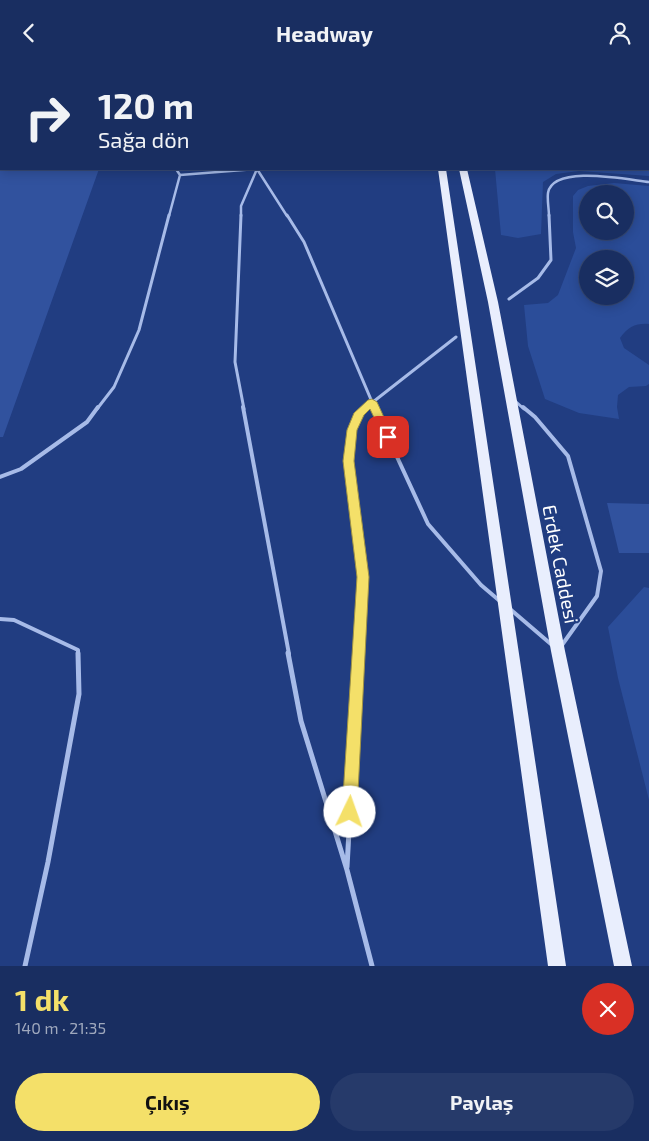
<!DOCTYPE html>
<html lang="tr">
<head>
<meta charset="utf-8">
<style>
  :root { --surface:#192e61; --page:#263a6a; --text:#f1f3f6; --muted:#9fa8bd; --line:#374a76; --accent:#f4e069 }
  body { margin:0; font-family:"Exo 2",sans-serif; background:var(--page); color:var(--text); height:100vh; display:flex; flex-direction:column; font-size:19px; white-space:nowrap }
  * { box-sizing:border-box; margin:0 }
  p { font-size:16px; color:var(--muted) }
  .icon { flex:none; width:28px; height:28px; fill:none; stroke:currentColor; stroke-width:2; stroke-linecap:round; stroke-linejoin:round }
  .map { position:relative; height:901px; overflow:hidden }
  .details { display:flex; flex-direction:column; background:var(--surface); flex:1 }
  .details>* { flex:none }
  .hud { position:absolute; left:0px; top:0px; width:650px; height:105px; box-shadow:0 2px 12px #0003,0 0 0 1px var(--line); background:#192e61; color:var(--text); overflow:hidden }
  .buttons { position:absolute; left:579px; top:120px; display:grid; gap:10px }
  .buttons a { display:grid; place-items:center; width:55px; height:55px; border-radius:50%; background:var(--surface); box-shadow:0 2px 12px #0003,0 0 0 1px var(--line); font-size:25px }
  .pin { position:absolute; display:grid; place-items:center; width:42px; height:42px; color:#fff; margin:-21px; border-radius:10px; box-shadow:0 2px 8px #0006 }
  .me { position:absolute; width:55px; margin:-28px; rotate:3deg; stroke-linejoin:round; filter:drop-shadow(0 0 4px #0008) }
  .turn { display:flex; align-items:center; gap:18px; height:105px; padding:0 15px; font-size:22px }
  .turn .icon { width:65px; height:65px; stroke-width:2.5 }
  .turn b { display:block; font-size:35px; line-height:42px }
  .round { display:grid; place-items:center; flex:none; width:52px; height:52px; border-radius:26px; background:var(--page) }
  .head { display:flex; align-items:center; justify-content:space-between; height:85px; padding:0 15px }
  h1 { font-size:30px; font-weight:700; line-height:38px; color:var(--accent) }
  .button { display:flex; gap:10px; margin-top:auto; padding:10px 15px }
  .button a { flex:1; height:58px; border-radius:30px; background:var(--accent); color:#111; font-size:20px; font-weight:700; line-height:58px; text-align:center }
  .button a+a { background:var(--page); color:var(--text) }
  header { display:flex; justify-content:space-between; align-items:center; height:65px; padding:0 15px; background:var(--surface); font-size:22px; font-weight:700 }
  .map>svg:first-child { display:block }
  .green { fill:#2b4d99; fill-rule:evenodd }
  .building { fill:#31529e }
  .lines { fill:none; stroke-linecap:round; stroke-linejoin:round }
  .path { stroke:#a7bbe8; stroke-width:2; stroke-dasharray:1 2.5; stroke-linecap:butt }
  .service-far3 { stroke:#a7bbe8; stroke-width:2.5 }
  .service-far2 { stroke:#a7bbe8; stroke-width:3 }
  .service-far1 { stroke:#a7bbe8; stroke-width:4 }
  .service { stroke:#a7bbe8; stroke-width:5 }
  .primary { fill:#e9eefd; fill-rule:evenodd }
  .route { fill:#f4e069; stroke:#9f9244 }
  .labels { text-anchor:middle; dominant-baseline:central; stroke-width:5; stroke-linejoin:round; paint-order:stroke }
  .street-label { font-size:19px; fill:#fff; stroke:#213d81 }
</style>
</head>
<body>
<header><svg class="icon" aria-label="back" viewBox="0 0 24 24"><path d="M15 5l-7 7 7 7"/></svg>Headway<svg class="icon" aria-label="person" viewBox="0 0 24 24"><circle cx="12" cy="8" r="4"/><path d="M4 21q1-7 8-7t8 7"/></svg></header>
<div class="map">
<svg width="649" height="901" viewBox="0 0 649 901">
  <rect width="100%" height="100%" fill="#213d81"/>
  <path class="green" d="M649,56V111L579,106L556,109L543,117L541,169L518,173L501,170L495,104H649Z
    M614,118L649,121V259C636,258 628,262 620,273L624,283L649,300V319L646,321L629,322L618,330L617,342L619,354L579,348L545,334L528,281L524,240L548,238L558,230L576,183L573,167V131L578,125L588,121ZM588,129H625V166H588ZM588,194H625V231H588Z
    M644,522L649,523V735L618,613L608,562Z"/>
  <path class="building" d="M0,104H99L3,372H0Z
    M607,438L649,439V488H619Z"/>
  <g class="lines">
    <path class="path" d="M299,1L305,0"/>
    <path class="service-far3" d="M180,110L257,104L287,151
      M169,151L180,110L176,104
      M241,151V141L257,104
      M549,151C549,144 547,135 548,128C553,99 629,115 649,117"/>
    <path class="service-far2" d="M241,150L235,297L244,344
      M287,150L304,177L375,344
      M509,234L538,213L551,195L549,150
      M515,336L524,344
      M97,344L114,322L139,265L169,150
      M364,344L456,272"/>
    <path class="service-far1" d="M243,342L289,589
      M374,342L428,459L481,520L501,537
      M523,342L535,352L568,391L601,506L597,531L562,580
      M0,412L21,404L87,357L98,342
      M510,544L552,580
      M0,554L14,555L78,585V589
      M359,589C360,564 364,538 363,513C361,472 333,370 366,342"/>
    <path class="service" d="M288,588L301,656L347,805L372,901
      M347,802L359,588
      M25,901L48,797L79,629L78,588"/>
    <path class="primary" d="M438,104H446L566,901H548Z
      M459,104H467L498,237L565,586L632,901H614L551,586L488,237Z"/>
  </g>
  <path class="route" d="M372,334L377,337L393,372L391,374H384L370,344L364,350L357,365L354,396L369,512L357,747L355,752L350,754L345,752L342,747L357,512L343,396L347,365L354,348L368,335Z"/>
  <g class="labels">
    <g class="street-label">
      <text transform="translate(561 499) rotate(79)">Erdek Caddesi</text>
    </g>
  </g>
</svg>
<div class="buttons">
<a><svg class="icon" aria-label="search" viewBox="0 0 24 24"><circle cx="10" cy="10" r="6"/><path d="M15 15l6 6"/></svg></a>
<a><svg class="icon" aria-label="layers" viewBox="0 0 24 24"><path d="M12 4l9 5-9 5-9-5zM3 14l9 5 9-5"/></svg></a>
</div>
<div class="pin" style="left:388px;top:372px;background:#d93025"><svg class="icon" aria-label="arrive" viewBox="0 0 24 24"><path d="M6 21V4h12l-3 4 3 4H6"/></svg></div>
<svg class="me" style="left:350px;top:747px" viewBox="-20 -20 40 40"><circle r="19" fill="#fff"/><path d="M0-13L10 11 0 6-10 11z" fill="#f4e069"/></svg>
<div class="hud">
<div class="turn"><svg class="icon" aria-label="right" viewBox="0 0 24 24"><path d="M7 20v-9h11M14 6l5 5-5 5"/></svg><div><b>120 m</b>Sağa dön</div></div>
</div>
</div>
<section class="details">
<div class="head"><div><h1>1 dk</h1><p>140 m · 21:35</p></div><a class="round" style="background:#d93025;color:#fff"><svg class="icon" aria-label="close" viewBox="0 0 24 24"><path d="M6 6l12 12M18 6L6 18"/></svg></a></div>
<div class="button"><a>Çıkış</a><a>Paylaş</a></div>
</section>
</body>
</html>
